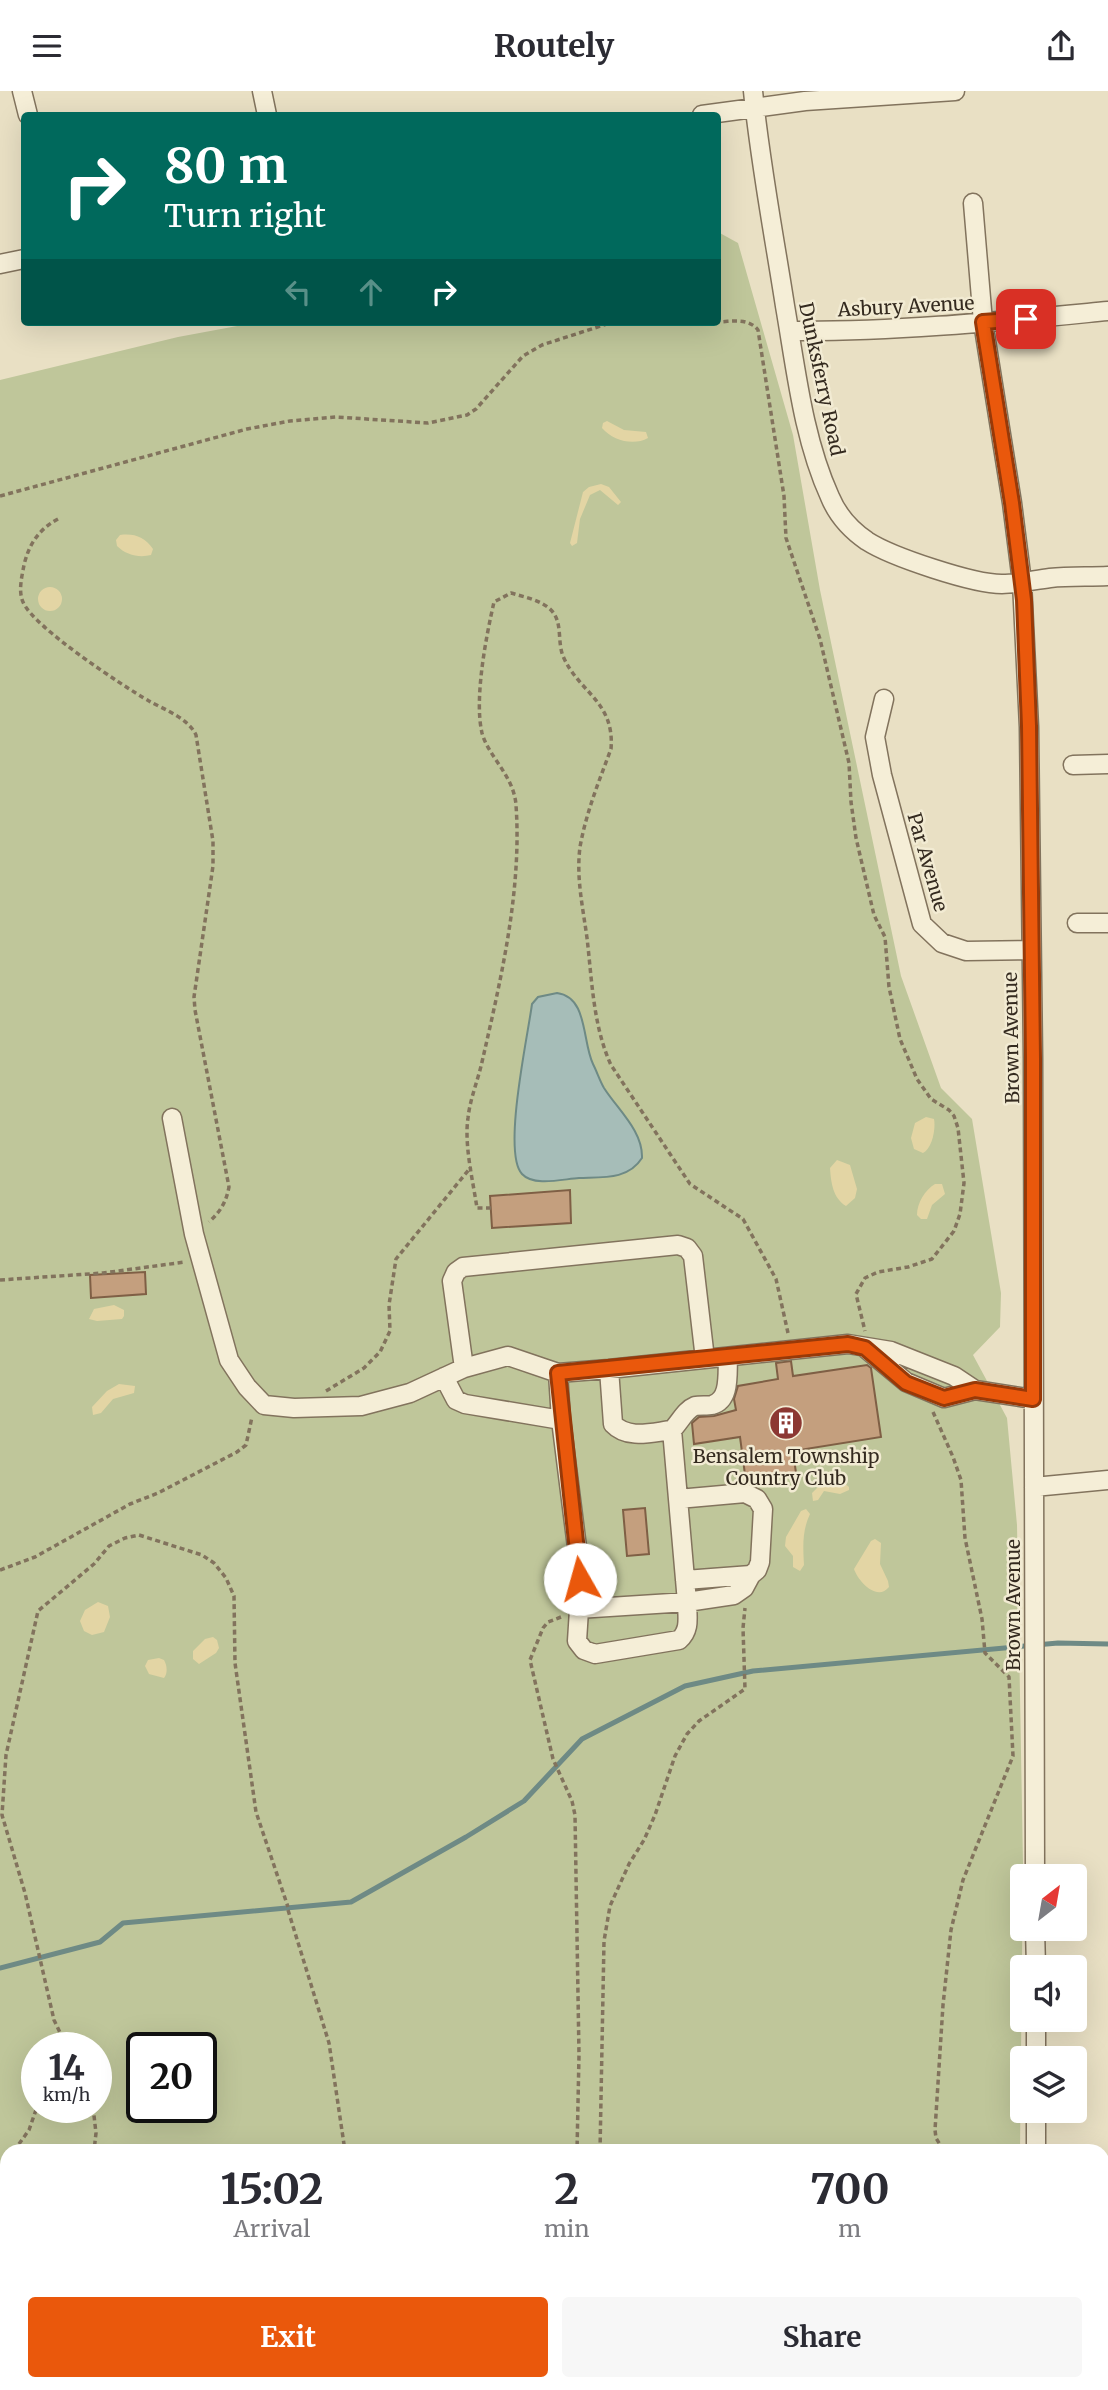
<!DOCTYPE html>
<html lang="en">
<head>
<meta charset="utf-8">
<style>
  :root { --surface:#fff; --page:#f7f7f7; --text:#2b2b33; --muted:#7c7c81; --accent:#ea580c }
  body { margin:0; font-family:Merriweather,serif; background:var(--page); color:var(--text); height:100vh; display:flex; flex-direction:column; font-size:26px; white-space:nowrap }
  * { box-sizing:border-box; margin:0 }
  p { font-size:23px; color:var(--muted) }
  .icon { flex:none; width:38px; height:38px; fill:none; stroke:currentColor; stroke-width:2; stroke-linecap:round; stroke-linejoin:round }
  .map { position:relative; flex:1; overflow:hidden }
  .details { position:absolute; left:0px; top:2053px; width:1110px; height:247px; display:flex; flex-direction:column; background:var(--surface); border-radius:21px 21px 0 0; box-shadow:0 7px 28px #0002 }
  .details>* { flex:none }
  .top-card { position:absolute; left:21px; top:21px; width:700px; height:214px; border-radius:7px; box-shadow:0 7px 28px #0002; background:#00695c; color:#fff; overflow:hidden }
  .needle { width:46px; rotate:31deg }
  .buttons { position:absolute; left:1010px; top:1773px; display:grid; gap:14px }
  .buttons a { display:grid; place-items:center; width:77px; height:77px; border-radius:7px; background:var(--surface); box-shadow:0 7px 28px #0002; font-size:35px }
  .speed { position:absolute; left:21px; top:1941px; display:flex; gap:14px; font-size:35px; font-weight:700; text-align:center }
  .speed>* { display:grid; place-content:center; width:91px; height:91px; border-radius:50%; background:var(--surface); box-shadow:0 7px 28px #0002; line-height:1 }
  .speed small { font-size:18px; font-weight:400 }
  .speed .limit { border:4px solid #111; border-radius:10px; background:#fff; color:#111 }
  .pin { position:absolute; display:grid; place-items:center; width:60px; height:60px; color:#fff; margin:-30px; border-radius:14px; box-shadow:0 4px 10px #0006 }
  .me { position:absolute; width:77px; margin:-38px; rotate:353deg; stroke-linejoin:round; filter:drop-shadow(0 0 5px #0008) }
  .turn { display:flex; align-items:center; gap:24px; height:147px; padding:0 28px; font-size:32px }
  .turn .icon { width:91px; height:91px; stroke-width:2.5 }
  .turn b { display:block; font-size:49px; line-height:60px }
  .lanes { display:flex; align-items:center; height:66px; padding:0 28px; background:#0003; justify-content:center; gap:35px; direction:ltr }
  .lanes .off { opacity:.35 }
  .eta { display:flex; justify-content:space-evenly; align-items:center; height:119px; text-align:center }
  .eta b { font-size:42px; font-weight:700; line-height:49px }
  .cta { display:flex; gap:14px; margin-top:auto; padding:14px 28px }
  .cta a { flex:1; height:80px; border-radius:7px; background:var(--accent); color:#fff; font-size:28px; font-weight:700; line-height:80px; text-align:center }
  .cta a+a { background:var(--page); color:var(--text) }
  header { display:flex; justify-content:space-between; align-items:center; height:91px; padding:0 28px; background:var(--surface); font-size:32px; font-weight:700 }
  .map>svg:first-child { display:block }
  .green { fill:#bfc69a; fill-rule:evenodd }
  .sand { fill:#e3d5a4 }
  .water { fill:#a6bdb8; stroke:#6e8a85; stroke-width:2 }
  .lines { fill:none; stroke-linecap:round; stroke-linejoin:round }
  .stream { stroke:#6e8a85; stroke-width:5 }
  .building { fill:#c49f7e; stroke:#7f5f45; stroke-width:2 }
  .minor-casing { stroke:#82735d; stroke-width:21 }
  .major-casing { stroke:#514130; stroke-width:26 }
  .path { stroke:#82735d; stroke-width:3.5; stroke-dasharray:5 3.5; stroke-linecap:butt }
  .minor { stroke:#f5eed7; stroke-width:18 }
  .major { stroke:#e9d6a0; stroke-width:23 }
  .route-casing { stroke:#983908; stroke-width:18 }
  .route { stroke:#ea580c; stroke-width:12 }
  .labels { text-anchor:middle; dominant-baseline:central; stroke-width:5; stroke-linejoin:round; paint-order:stroke }
  .street-label { font-size:19px; fill:#342a1f; stroke:#f2ebd3 }
  .poi-label { font-size:19px; fill:#342a1f; stroke:#f2ebd3 }
</style>
</head>
<body>
<header><svg class="icon" aria-label="menu" viewBox="0 0 24 24"><path d="M4 6h16M4 12h16M4 18h16"/></svg>Routely<svg class="icon" aria-label="share" viewBox="0 0 24 24"><path d="M12 15V3M7 8l5-5 5 5M5 13v7h14v-7"/></svg></header>
<div class="map">
<svg width="1108" height="2299" viewBox="0 0 1108 2299">
  <rect width="100%" height="100%" fill="#e9e0c4"/>
  <path class="green" d="M718,141L738,152L793,344L820,499L901,885L941,997L972,1028L1001,1202L1000,1236L973,1264L1007,1327L1017,1434L1023,1773L1020,2060H7V2292H1023V2297L1020,2299H0V289L178,246L259,231H718ZM37,1956H96V2016H37ZM142,1956H201V2016H142Z"/>
  <path class="sand" d="M607,330L624,339L646,341L648,347C634,355 613,350 602,337L603,332Z
    M601,393L609,396L621,411L618,414L600,399L590,404L580,428L577,452L572,455L570,452L583,401L589,396Z
    M120,444C134,442 145,446 153,458L151,464C139,467 126,464 117,455L116,449Z
    M38 508a12 12 0 1 1 24 0a12 12 0 1 1-24 0Z
    M926,1026L934,1028C936,1038 932,1058 923,1062L914,1058L911,1047L915,1032Z
    M837,1069L850,1074L857,1098L855,1107L846,1115C833,1107 831,1092 830,1077Z
    M935,1093H942L945,1103L932,1114L927,1128H921L917,1124C917,1112 925,1099 935,1093Z
    M114,1214L124,1219V1225L122,1228L97,1230L89,1228L94,1218Z
    M119,1293L135,1295L134,1302L113,1308L101,1322L93,1324L92,1316L107,1300Z
    M824,1390L844,1392L849,1396V1399L840,1403L824,1400L818,1409L813,1410L812,1402Z
    M806,1418L810,1423C802,1440 803,1455 804,1474L800,1480L793,1476V1465L785,1455L786,1446L801,1420Z
    M875,1448L881,1452L880,1473L888,1490L889,1496C877,1511 858,1490 854,1478L871,1450Z
    M98,1511L108,1515L110,1526L104,1541L92,1544L84,1540L80,1530L85,1519Z
    M213,1546L217,1549L219,1557L216,1562L199,1573L193,1568V1560L205,1548Z
    M159,1567L164,1569C167,1574 168,1582 164,1587L149,1583L145,1575L148,1569Z"/>
  <path class="water" d="M557,902C588,906 582,950 593,973C597,981 600,990 604,997C618,1019 643,1040 642,1067C628,1089 603,1086 579,1087C563,1088 534,1096 522,1083C502,1062 528,944 532,913L538,906Z"/>
  <g class="lines">
    <path class="stream" d="M0,1877L100,1851L123,1832L351,1811L466,1746L524,1710L582,1648L685,1595L753,1580L1058,1552L1108,1553"/>
  </g>
  <path class="building" d="M570,1099L571,1132L492,1137L490,1105Z
    M145,1181L146,1203L91,1207L90,1184Z
    M791,1270L793,1285L867,1274L871,1277L881,1346L793,1360L796,1382L746,1391L740,1346L694,1353L692,1332L699,1326L714,1325L736,1319L734,1308L738,1295L778,1288L776,1272Z
    M645,1417L649,1463L627,1465L623,1419Z"/>
  <g class="lines">
    <g class="minor-casing">
      <path id="minor" d="M22,0L28,24
        M262,0L267,24
        M753,0C760,72 774,144 785,215C796,278 803,347 830,406C837,423 851,439 867,450C892,466 973,493 1002,493C1018,493 1034,489 1050,487C1069,485 1089,486 1108,485
        M702,24L805,10L955,0
        M973,112L983,231L1012,412L1022,491L1029,636L1033,967L1035,1785
        M0,173L24,168
        M790,240C896,241 1003,230 1108,220
        M884,608L875,646L882,684L922,833L942,852L966,860L1030,859
        M1073,674L1108,673
        M1077,832H1108
        M172,1027L194,1143L229,1269L247,1296L264,1314L294,1317L361,1315L410,1302L464,1277L508,1265L558,1282L609,1278L848,1253L891,1260L954,1285L975,1299
        M865,1257L906,1291L944,1307L975,1299L1033,1308
        M464,1277L452,1190L456,1181L463,1176L678,1154L687,1157L693,1165L705,1268
        M609,1278L613,1333C628,1349 653,1341 672,1339C680,1331 685,1319 695,1315C700,1314 707,1315 712,1314C731,1309 727,1282 728,1266
        M558,1282L561,1329L581,1488L577,1550L584,1559L595,1563L679,1549C691,1539 687,1525 687,1511L672,1339
        M444,1286L456,1309L465,1313L561,1329
        M1034,1396L1108,1389
        M678,1408L745,1402L757,1408L763,1418L760,1471L757,1479L751,1484L685,1489
        M578,1518L687,1511L734,1504L744,1497L751,1484
        M1035,1838L1036,1876
        M1036,1928V1967
        M1036,2020V2060
        M1037,2292V2299"/>
    </g>
    <g class="major-casing">
      <path id="major" d="M1091,2299L1101,2292"/>
    </g>
    <path class="path" d="M715,231C730,231 748,226 758,239L784,405L786,447L820,548L849,672L851,711L856,747L874,824L885,846L889,896L900,948L917,988L931,1008L949,1019L954,1025L958,1037L964,1092L960,1123L954,1140L932,1168L908,1176L878,1181L865,1187L856,1203L865,1240
      M0,405L247,338L290,330L336,326L428,332L467,324L476,318L523,265L542,254L613,231
      M58,428C39,438 29,453 24,474C22,485 18,500 23,511C33,536 123,595 149,610C165,619 188,627 196,644L213,750V775L194,906L195,919L229,1096C226,1111 221,1120 209,1131
      M491,1117H477C473,1090 464,1054 468,1027C470,1008 478,989 482,971C501,888 522,799 516,714C514,685 488,665 482,642C474,608 486,546 494,511L511,502C524,506 541,509 551,519C563,531 557,550 563,565C578,601 615,610 611,658C599,690 586,722 580,756C576,787 583,817 587,847C592,889 593,935 611,974L690,1093L743,1128L776,1188L788,1242
      M0,1189L103,1182L185,1171
      M326,1300L364,1277L380,1261L390,1240L389,1214L396,1168L471,1076
      M933,1321L953,1366L961,1389L965,1447L982,1528L985,1562L1009,1586L1013,1665L963,1789L951,1839L943,1914L935,2039L936,2047L944,2060
      M0,1479L35,1466L130,1413L158,1402L237,1361L246,1354L252,1326
      M561,1526L548,1531L543,1537L530,1569L553,1668L572,1710L575,1724L579,1964L577,2060
      M288,1819L329,1952L345,2060
      M54,1956L63,1950
      M67,1956L54,1929L25,1802L2,1724L6,1664L38,1520L94,1473L109,1455L125,1447L139,1444L202,1464L214,1472L226,1487L234,1505L235,1572L256,1721L288,1816
      M37,1975L33,1984L37,2008
      M93,2016L96,2042L94,2060
      M14,2060L29,2039L37,2016
      M600,2060L604,1850L610,1815L629,1773L644,1749L655,1724L675,1665L687,1643L699,1630L745,1598L743,1537L745,1517
      M421,2292L425,2299
      M29,2299V2292
      M78,2299L79,2292
      M581,2299L582,2292
      M1009,2299L1010,2292"/>
    <use href="#minor" class="minor"/>
    <use href="#major" class="major"/>
  </g>
  <g class="lines">
    <g class="route-casing">
      <path id="route" d="M580,1488L558,1282L848,1253L865,1257L906,1292L944,1307L975,1299L1033,1308V967L1029,635L1024,509L1012,412L983,231L1026,228"/>
    </g>
    <use href="#route" class="route"/>
  </g>
  <defs>
    <g id="building-disc" transform="scale(1.75)"><circle r="9.5" fill="#8c3732" stroke="#f2ebd3"/><path d="M-4-6H4V6H1V3H-1V6H-4ZM-2.5-4.3h1.7v1.8h-1.7ZM.8-4.3h1.7v1.8H.8ZM-2.5-1h1.7V.8h-1.7ZM.8-1h1.7V.8H.8Z" fill="#fff"/></g>
  </defs>
  <g fill-rule="evenodd">
    <use href="#building-disc" x="786" y="1332"/>
  </g>
  <g class="labels">
    <g class="street-label">
      <text transform="translate(906 215) rotate(-3)">Asbury Avenue</text>
      <text transform="translate(822 288) rotate(78)">Dunksferry Road</text>
      <text transform="translate(928 771) rotate(74)">Par Avenue</text>
      <text transform="translate(1011 947) rotate(-91)">Brown Avenue</text>
      <text transform="translate(1013 1514) rotate(-90)">Brown Avenue</text>
    </g>
    <g class="poi-label">
      <text x="786" y="1365">Bensalem Township<tspan x="786" dy="22">Country Club</tspan></text>
    </g>
  </g>
</svg>
<div class="buttons">
<a><svg class="needle" viewBox="-14 -14 28 28"><path d="M0-13l5 13h-10z" fill="#e53935"/><path d="M0 13l5-13h-10z" fill="#7c7c81"/></svg></a>
<a><svg class="icon" aria-label="sound" viewBox="0 0 24 24"><path d="M4 9h4l5-4v14l-5-4H4zM17 9q2 3 0 6"/></svg></a>
<a><svg class="icon" aria-label="layers" viewBox="0 0 24 24"><path d="M12 4l9 5-9 5-9-5zM3 14l9 5 9-5"/></svg></a>
</div>
<div class="speed"><div>14<small>km/h</small></div><div class="limit">20</div></div>
<div class="pin" style="left:1026px;top:228px;background:#d93025"><svg class="icon" aria-label="arrive" viewBox="0 0 24 24"><path d="M6 21V4h12l-3 4 3 4H6"/></svg></div>
<svg class="me" style="left:580px;top:1488px" viewBox="-20 -20 40 40"><circle r="19" fill="#fff"/><path d="M0-13L10 11 0 6-10 11z" fill="#ea580c"/></svg>
<div class="top-card">
<div class="turn"><svg class="icon" aria-label="right" viewBox="0 0 24 24"><path d="M7 20v-9h11M14 6l5 5-5 5"/></svg><div><b>80 m</b>Turn right</div></div>
<div class="lanes"><svg class="icon off" aria-label="left" viewBox="0 0 24 24"><path d="M17 20v-9H6M10 6l-5 5 5 5"/></svg><svg class="icon off" aria-label="ahead" viewBox="0 0 24 24"><path d="M12 20V5M6 11l6-6 6 6"/></svg><svg class="icon" aria-label="right" viewBox="0 0 24 24"><path d="M7 20v-9h11M14 6l5 5-5 5"/></svg></div>
</div>
<section class="details">
<div class="eta">
<div><b>15:02</b><p>Arrival</p></div>
<div><b>2</b><p>min</p></div>
<div><b>700</b><p>m</p></div>
</div>
<div class="cta"><a>Exit</a><a>Share</a></div>
</section>
</div>
</body>
</html>
